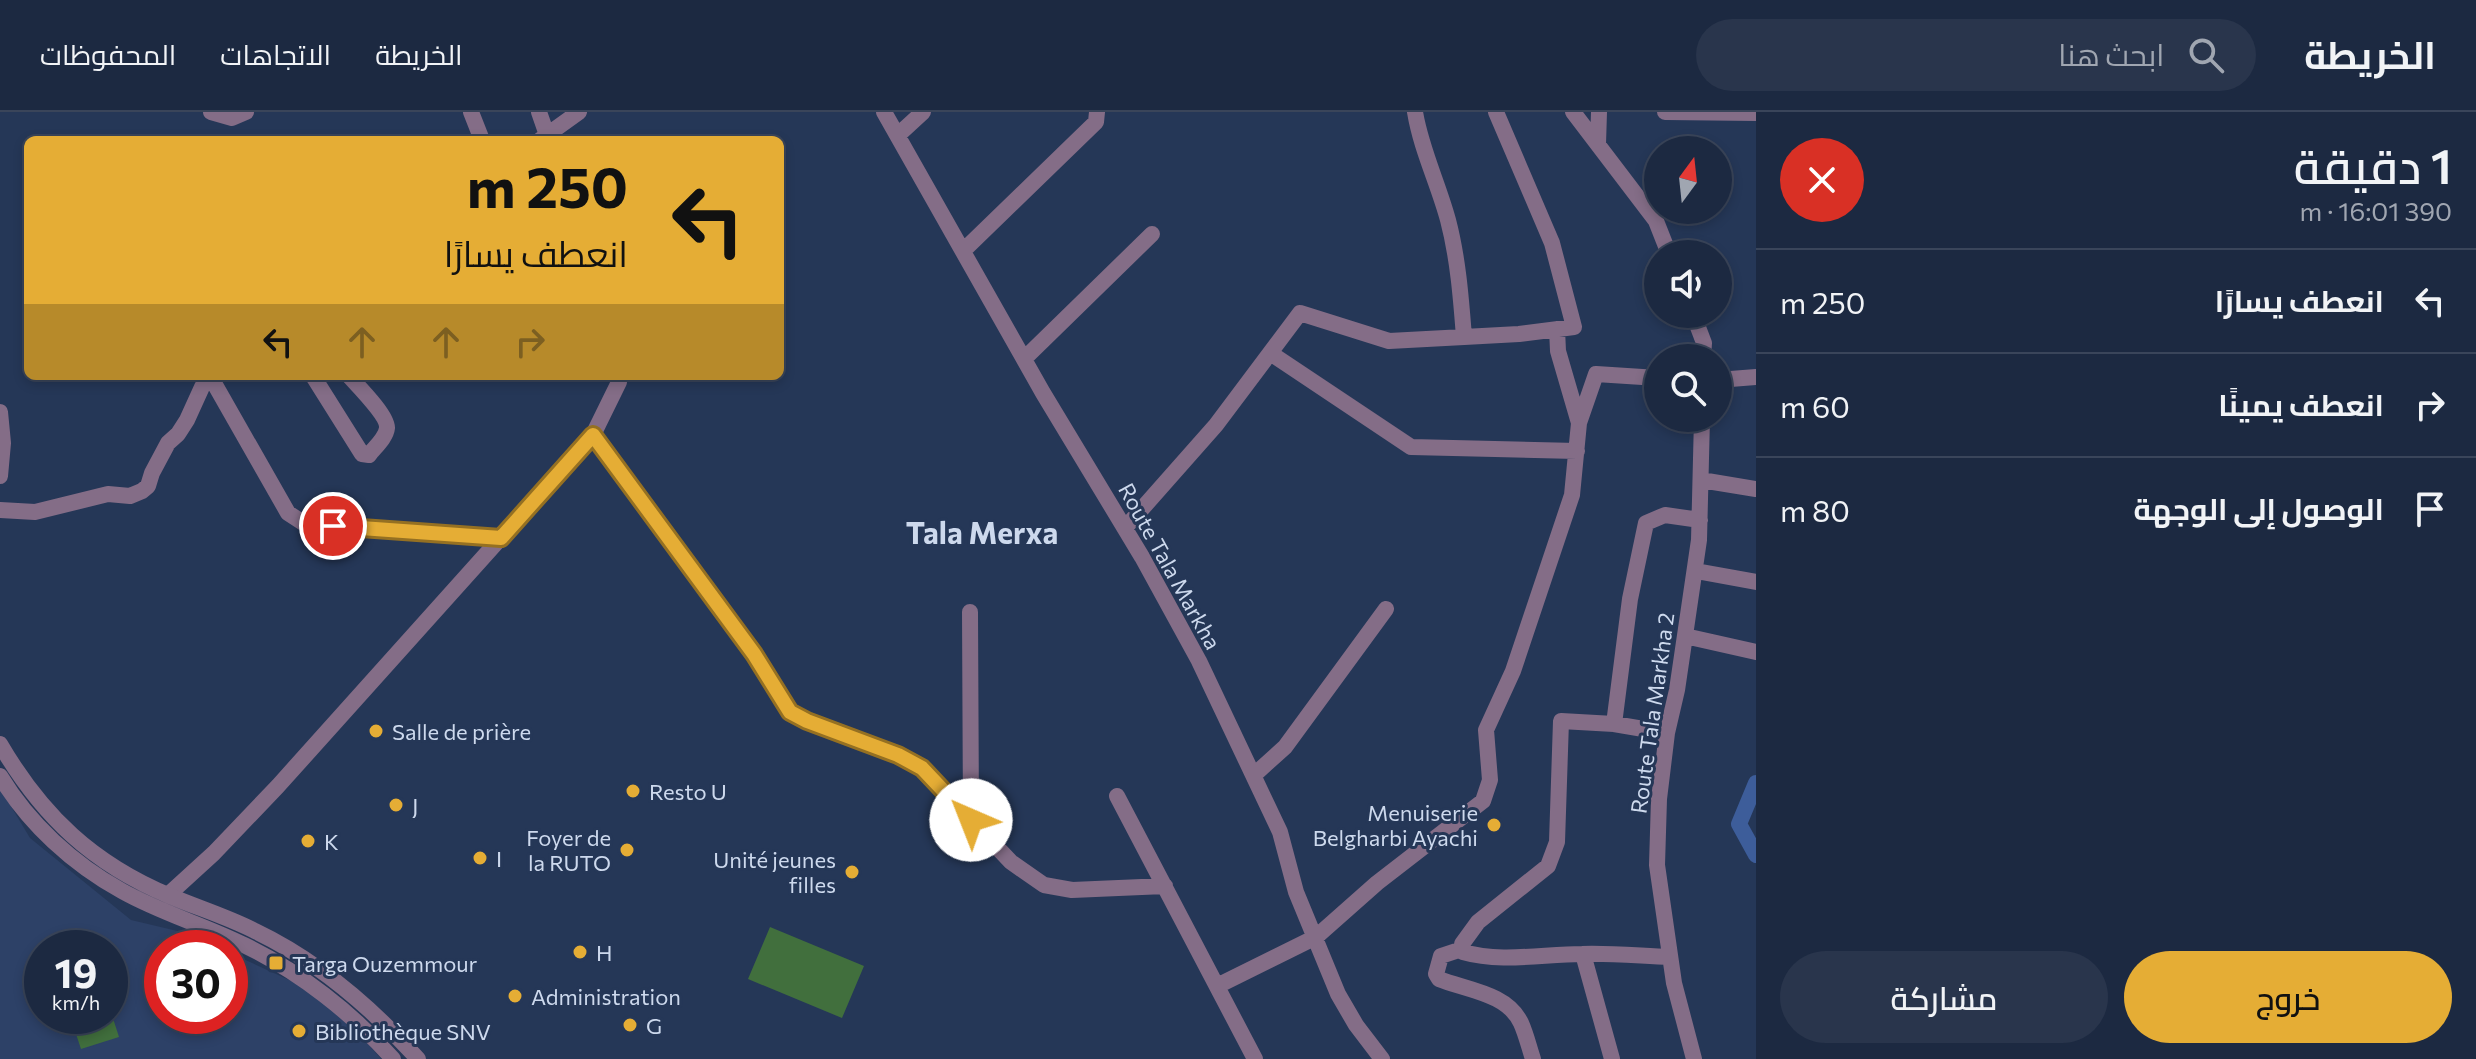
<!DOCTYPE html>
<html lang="ar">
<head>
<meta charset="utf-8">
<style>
  :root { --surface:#1c2941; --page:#29354c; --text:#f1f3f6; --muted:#a0a6b1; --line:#3a455a; --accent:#e5ad35 }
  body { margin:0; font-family:Commissioner,Cairo,sans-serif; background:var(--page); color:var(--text); direction:rtl; height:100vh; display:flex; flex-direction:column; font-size:30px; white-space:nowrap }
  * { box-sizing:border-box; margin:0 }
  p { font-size:26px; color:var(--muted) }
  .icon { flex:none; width:44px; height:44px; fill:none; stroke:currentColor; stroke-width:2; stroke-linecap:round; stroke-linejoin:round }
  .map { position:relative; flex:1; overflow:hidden; direction:ltr }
  .panel { display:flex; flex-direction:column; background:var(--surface); width:720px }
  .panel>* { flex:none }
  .guide { position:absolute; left:24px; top:24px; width:760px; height:244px; border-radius:12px; box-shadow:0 4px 12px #0003,0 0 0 2px var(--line); direction:rtl; background:#e5ad35; color:#111; overflow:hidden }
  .needle { width:52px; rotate:15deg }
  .buttons { position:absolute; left:1644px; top:24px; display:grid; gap:16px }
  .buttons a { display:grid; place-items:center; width:88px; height:88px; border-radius:50%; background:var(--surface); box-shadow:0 4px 12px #0003,0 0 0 2px var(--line); font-size:40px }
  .speed { position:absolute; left:24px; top:818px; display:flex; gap:16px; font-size:40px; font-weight:700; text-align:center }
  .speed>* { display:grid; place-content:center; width:104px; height:104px; border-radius:50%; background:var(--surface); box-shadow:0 4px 12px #0003,0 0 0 2px var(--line); line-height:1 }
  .speed small { font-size:20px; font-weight:400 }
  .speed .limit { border:12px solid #d22; background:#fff; color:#111 }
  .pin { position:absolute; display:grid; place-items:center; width:68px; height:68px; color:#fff; margin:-34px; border:4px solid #fff; border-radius:50%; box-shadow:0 2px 8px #0007 }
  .me { position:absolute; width:88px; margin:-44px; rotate:316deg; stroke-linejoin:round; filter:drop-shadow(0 0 6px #0008) }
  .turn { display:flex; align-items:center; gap:28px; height:168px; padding:0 24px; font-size:36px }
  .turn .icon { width:104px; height:104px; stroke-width:2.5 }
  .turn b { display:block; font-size:56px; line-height:68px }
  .lanes { display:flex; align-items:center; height:76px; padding:0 24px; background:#0003; justify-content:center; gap:40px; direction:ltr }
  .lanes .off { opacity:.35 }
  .round { display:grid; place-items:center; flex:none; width:84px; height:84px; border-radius:42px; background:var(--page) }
  .overview { display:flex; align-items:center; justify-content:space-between; height:136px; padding:0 24px }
  h1 { font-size:48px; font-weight:600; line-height:60px }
  .cta { display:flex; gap:16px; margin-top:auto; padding:16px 24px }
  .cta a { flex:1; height:92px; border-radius:48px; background:var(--accent); color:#111; font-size:32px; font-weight:600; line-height:92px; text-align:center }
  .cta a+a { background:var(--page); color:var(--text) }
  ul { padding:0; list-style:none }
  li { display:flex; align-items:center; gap:24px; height:104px; padding:0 24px; border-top:2px solid var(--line) }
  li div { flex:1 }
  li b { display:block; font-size:30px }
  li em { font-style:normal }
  header { display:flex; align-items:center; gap:48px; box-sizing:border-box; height:112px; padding:0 40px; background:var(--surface); border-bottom:2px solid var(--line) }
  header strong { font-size:38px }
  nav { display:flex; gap:44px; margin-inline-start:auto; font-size:28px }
  .search { width:560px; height:72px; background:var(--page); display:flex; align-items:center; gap:20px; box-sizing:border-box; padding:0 28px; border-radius:44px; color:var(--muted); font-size:30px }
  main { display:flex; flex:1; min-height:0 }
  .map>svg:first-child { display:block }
  .built { fill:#2d4167; fill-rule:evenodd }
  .green { fill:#416f3d }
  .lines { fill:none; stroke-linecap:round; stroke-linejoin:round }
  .canal { stroke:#3d5d9a; stroke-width:16 }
  .minor { stroke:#846d87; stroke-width:16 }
  .tertiary { stroke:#846d87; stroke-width:16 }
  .route-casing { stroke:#957022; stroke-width:20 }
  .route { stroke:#e5ad35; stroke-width:14 }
  .poi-dot { fill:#e5ad35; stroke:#253757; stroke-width:3 }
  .labels { text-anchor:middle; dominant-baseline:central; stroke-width:6; stroke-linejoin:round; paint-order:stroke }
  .street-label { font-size:22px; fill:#cdd9ed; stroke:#253757 }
  .poi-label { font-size:22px; fill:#cdd9ed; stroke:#253757; text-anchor:start }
  .district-label { font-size:30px; font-weight:bold; fill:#cdd9ed; stroke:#253757 }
</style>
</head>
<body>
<header>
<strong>الخريطة</strong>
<div class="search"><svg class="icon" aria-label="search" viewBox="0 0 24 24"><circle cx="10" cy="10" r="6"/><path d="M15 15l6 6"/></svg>ابحث هنا</div>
<nav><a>الخريطة</a><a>الاتجاهات</a><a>المحفوظات</a></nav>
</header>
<main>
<section class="panel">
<div class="overview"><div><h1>1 دقيقة</h1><p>390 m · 16:01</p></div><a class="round" style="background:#d93025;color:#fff"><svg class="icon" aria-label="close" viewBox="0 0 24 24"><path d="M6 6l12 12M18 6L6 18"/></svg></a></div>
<ul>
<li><svg class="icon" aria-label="left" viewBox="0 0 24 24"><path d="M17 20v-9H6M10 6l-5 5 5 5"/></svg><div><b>انعطف يسارًا</b></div><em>250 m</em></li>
<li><svg class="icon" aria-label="right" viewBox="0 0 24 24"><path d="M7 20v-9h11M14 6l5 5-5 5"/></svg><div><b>انعطف يمينًا</b></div><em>60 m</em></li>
<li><svg class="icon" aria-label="arrive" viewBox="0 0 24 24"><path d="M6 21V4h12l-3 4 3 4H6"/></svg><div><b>الوصول إلى الوجهة</b></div><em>80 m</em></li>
</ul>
<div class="cta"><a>خروج</a><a>مشاركة</a></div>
</section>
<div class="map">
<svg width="1756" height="947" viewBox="0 0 1756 947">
  <rect width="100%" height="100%" fill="#253757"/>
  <path class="built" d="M0,676L30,726L131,808L190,822L220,836H162V904H230V841L329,886L381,947H0ZM42,836H110V904H42Z"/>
  <path class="green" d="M770,815L864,854L842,906L748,867Z
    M110,897L119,925L81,937L70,904H110Z"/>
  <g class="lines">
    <path class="canal" d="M1756,671L1739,712L1756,743"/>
    <path class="minor" d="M211,0L232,6L246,0
      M471,0L482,28
      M539,0L547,23
      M884,0L1043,281L1142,445L1199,549L1280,720L1296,780L1338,882L1356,913L1382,947
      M1573,0L1656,109L1669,142
      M1665,0L1756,1
      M898,23L923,0
      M540,28L579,0
      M1598,32L1599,0
      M963,139L1096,10L1097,0
      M1693,202L1704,231L1703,246
      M1557,217L1558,239L1579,311
      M1464,225L1519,222L1574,215L1552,131L1496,0
      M1270,241L1411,335L1577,339
      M1024,247L1152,122
      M210,264L288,401L305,412L501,426
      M313,264L362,342L369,343C374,336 386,326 387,316C388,304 358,274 349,264
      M1718,268L1756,265
      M0,300L3,331L0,364
      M593,323L754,542L790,600L807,609L898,643L922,656L1011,750L1044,773L1072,778L1165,774
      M1701,368L1756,377
      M0,398L35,400L108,382L130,384L142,379L148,374L152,361L168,331L178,322L187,308L202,275L209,264
      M1125,416L1216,313L1300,201L1389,229L1464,225C1461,186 1458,146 1448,108C1438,71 1421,37 1415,0
      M1696,459L1756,470
      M970,500L971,708
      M1685,524L1756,540
      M1614,612L1630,487L1646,411L1665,403L1700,408
      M1667,621L1614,612L1561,609L1557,730L1548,754L1478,810L1462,832L1463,840C1501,851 1543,842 1582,842C1611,841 1641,844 1670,845
      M1254,663L1285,635L1386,497
      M1117,684L1255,947
      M168,783L214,741L278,674L593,323L619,270L618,264
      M1462,837L1441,844L1436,862L1439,867C1466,878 1507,881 1521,911C1526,922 1529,935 1533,947
      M1583,842L1612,947
      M1217,874L1316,825L1377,771L1483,689L1490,668L1486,618L1513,559L1572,383L1579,311L1596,262L1658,266
      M1694,947L1674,871L1657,753L1659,687L1667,621L1677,578L1699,428L1702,306"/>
    <path class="tertiary" d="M0,632C42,704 93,752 170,784C198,796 228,805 255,819C318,849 372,896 418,947
      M0,664C29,712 73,752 122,779C161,801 204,813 244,833C300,860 352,901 393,947"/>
  </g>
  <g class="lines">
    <g class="route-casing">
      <path id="route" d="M333,414L501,426L593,323L754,542L790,600L807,609L898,643L922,656L971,708"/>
    </g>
    <use href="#route" class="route"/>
  </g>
  <g class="poi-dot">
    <circle cx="376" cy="619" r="8"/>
    <circle cx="633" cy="679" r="8"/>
    <circle cx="396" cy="693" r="8"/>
    <circle cx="1494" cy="713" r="8"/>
    <circle cx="308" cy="729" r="8"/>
    <circle cx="627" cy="738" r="8"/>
    <circle cx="480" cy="746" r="8"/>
    <circle cx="852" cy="760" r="8"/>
    <circle cx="580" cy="840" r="8"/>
    <rect x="268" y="843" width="16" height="16" rx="4"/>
    <circle cx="515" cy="884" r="8"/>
    <circle cx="630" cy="913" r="8"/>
    <circle cx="299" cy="919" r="8"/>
  </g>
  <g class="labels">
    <g class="street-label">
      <text transform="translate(1170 454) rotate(61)">Route Tala Markha</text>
      <text transform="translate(1652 601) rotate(-82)">Route Tala Markha 2</text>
    </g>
    <g class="poi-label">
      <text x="392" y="619">Salle de prière</text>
      <text x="649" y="679">Resto U</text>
      <text x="412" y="693">J</text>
      <text x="1478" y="700" text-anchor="end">Menuiserie<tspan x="1478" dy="25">Belgharbi Ayachi</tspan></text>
      <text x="611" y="725" text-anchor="end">Foyer de<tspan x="611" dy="25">la RUTO</tspan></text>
      <text x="324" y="729">K</text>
      <text x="496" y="746">I</text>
      <text x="836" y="747" text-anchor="end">Unité jeunes<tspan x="836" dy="25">filles</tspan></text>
      <text x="596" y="840">H</text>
      <text x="292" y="851">Targa Ouzemmour</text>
      <text x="531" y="884">Administration</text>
      <text x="646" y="913">G</text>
      <text x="315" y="919">Bibliothèque SNV</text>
    </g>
    <g class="district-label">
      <text x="982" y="419">Tala Merxa</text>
    </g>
  </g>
</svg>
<div class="buttons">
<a><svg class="needle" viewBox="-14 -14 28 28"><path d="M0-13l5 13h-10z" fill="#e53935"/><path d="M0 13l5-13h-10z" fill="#a0a6b1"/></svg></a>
<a><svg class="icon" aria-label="sound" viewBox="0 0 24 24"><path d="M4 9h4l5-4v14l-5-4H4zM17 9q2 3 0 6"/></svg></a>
<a><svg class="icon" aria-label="search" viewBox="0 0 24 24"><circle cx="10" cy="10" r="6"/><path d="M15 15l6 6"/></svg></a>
</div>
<div class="speed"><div>19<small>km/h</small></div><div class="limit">30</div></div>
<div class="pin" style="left:333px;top:414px;background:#d93025"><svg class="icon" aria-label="arrive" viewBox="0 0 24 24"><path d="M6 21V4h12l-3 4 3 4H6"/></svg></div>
<svg class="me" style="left:971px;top:708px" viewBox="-20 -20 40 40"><circle r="19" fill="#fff"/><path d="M0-13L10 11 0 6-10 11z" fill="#e5ad35"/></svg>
<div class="guide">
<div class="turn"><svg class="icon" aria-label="left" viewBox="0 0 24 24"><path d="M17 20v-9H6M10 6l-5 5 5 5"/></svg><div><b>250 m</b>انعطف يسارًا</div></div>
<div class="lanes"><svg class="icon" aria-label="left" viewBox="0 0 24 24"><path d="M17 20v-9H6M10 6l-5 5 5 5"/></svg><svg class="icon off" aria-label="ahead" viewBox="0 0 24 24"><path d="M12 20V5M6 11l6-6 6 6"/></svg><svg class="icon off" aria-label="ahead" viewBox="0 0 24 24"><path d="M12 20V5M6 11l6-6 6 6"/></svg><svg class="icon off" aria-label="right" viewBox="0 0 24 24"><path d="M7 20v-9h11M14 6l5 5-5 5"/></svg></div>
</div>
</div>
</main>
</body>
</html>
